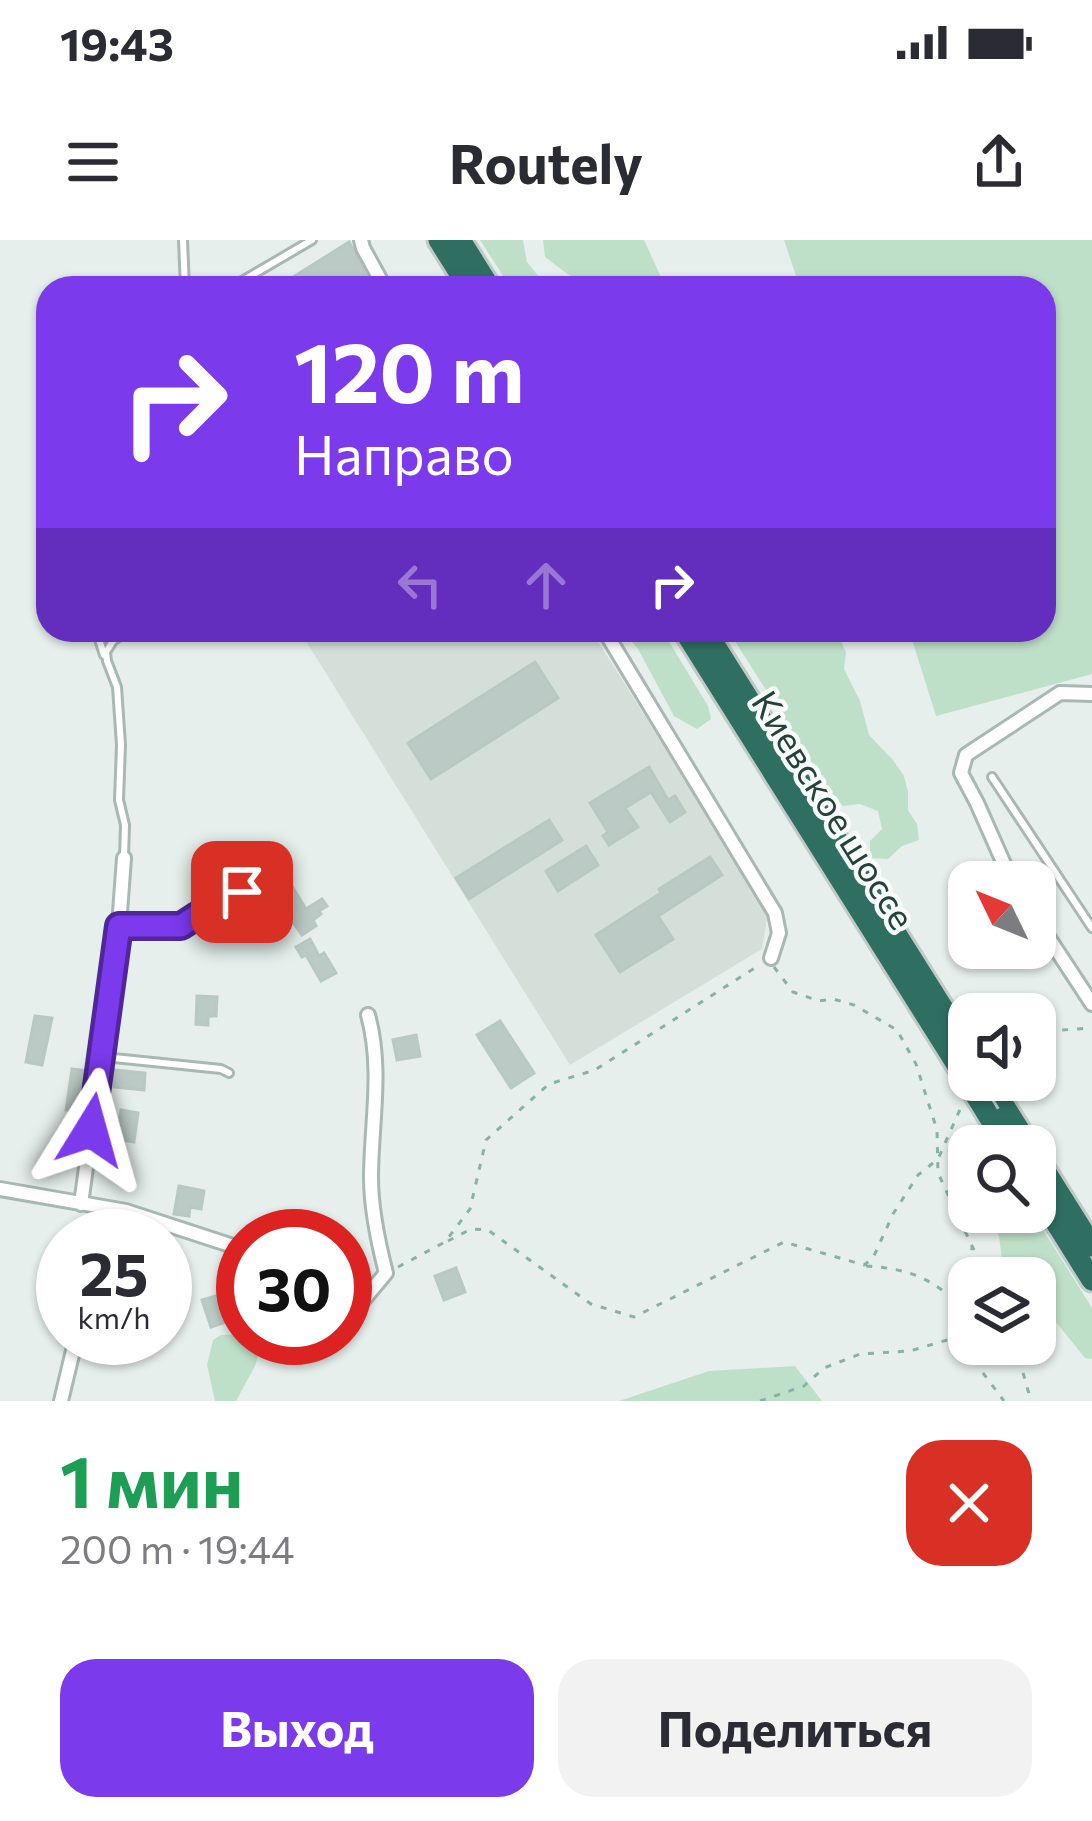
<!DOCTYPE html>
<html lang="ru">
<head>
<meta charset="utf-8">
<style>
  :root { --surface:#fff; --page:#f2f2f3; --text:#2b2b33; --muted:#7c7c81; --accent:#7c3aed }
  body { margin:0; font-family:Commissioner,sans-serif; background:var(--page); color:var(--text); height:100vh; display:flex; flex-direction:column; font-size:45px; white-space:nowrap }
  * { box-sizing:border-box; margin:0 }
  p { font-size:39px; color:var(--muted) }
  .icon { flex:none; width:66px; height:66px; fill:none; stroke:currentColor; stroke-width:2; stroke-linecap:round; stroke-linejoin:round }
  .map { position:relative; height:1161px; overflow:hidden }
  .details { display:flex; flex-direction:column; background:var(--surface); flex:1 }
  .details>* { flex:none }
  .top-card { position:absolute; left:36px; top:36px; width:1020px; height:366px; border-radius:36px; box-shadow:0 3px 9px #0004; background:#7c3aed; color:#fff; overflow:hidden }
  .needle { width:78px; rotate:313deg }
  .fabs { position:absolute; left:948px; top:621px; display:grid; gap:24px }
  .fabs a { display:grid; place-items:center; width:108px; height:108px; border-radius:24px; background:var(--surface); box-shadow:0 3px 9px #0004; font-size:60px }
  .speed { position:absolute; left:36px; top:969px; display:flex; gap:24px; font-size:60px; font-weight:700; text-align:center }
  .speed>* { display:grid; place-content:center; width:156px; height:156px; border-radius:50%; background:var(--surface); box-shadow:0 3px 9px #0004; line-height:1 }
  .speed small { font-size:30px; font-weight:400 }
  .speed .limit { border:18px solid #d22; background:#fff; color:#111 }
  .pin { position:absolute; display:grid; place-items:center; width:102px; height:102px; color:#fff; margin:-51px; border-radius:24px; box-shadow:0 6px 18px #0006 }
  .me { position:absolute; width:132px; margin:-66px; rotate:8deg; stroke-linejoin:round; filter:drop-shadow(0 0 9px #0008) }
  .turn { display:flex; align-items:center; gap:42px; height:252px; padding:0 60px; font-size:54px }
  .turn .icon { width:156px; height:156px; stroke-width:2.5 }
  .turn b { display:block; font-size:84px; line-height:102px }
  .lanes { display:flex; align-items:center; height:114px; padding:0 60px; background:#0003; justify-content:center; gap:60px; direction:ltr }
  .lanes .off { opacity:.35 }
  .round { display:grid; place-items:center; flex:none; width:126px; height:126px; border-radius:36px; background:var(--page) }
  .headline { display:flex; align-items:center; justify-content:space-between; height:204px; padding:0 60px }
  h1 { font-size:72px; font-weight:700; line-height:90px; color:#1e9e55 }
  .primary-button { display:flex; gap:24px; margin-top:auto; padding:24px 60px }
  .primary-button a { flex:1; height:138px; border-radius:36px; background:var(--accent); color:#fff; font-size:48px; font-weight:700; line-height:138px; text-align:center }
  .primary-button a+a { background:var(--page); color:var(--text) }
  .status { display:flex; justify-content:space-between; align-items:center; height:84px; padding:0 60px; background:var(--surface); direction:ltr }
  .status svg { height:33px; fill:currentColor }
  header { display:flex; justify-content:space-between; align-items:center; height:156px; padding:0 60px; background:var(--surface); font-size:54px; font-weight:700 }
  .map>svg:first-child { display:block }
  .built { fill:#d4dfda }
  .green { fill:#bfe0c8 }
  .building { fill:#bbcac4; stroke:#b8c9c2; stroke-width:3 }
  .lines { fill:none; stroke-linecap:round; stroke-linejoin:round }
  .lane-casing { stroke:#a8b8b2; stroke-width:12 }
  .street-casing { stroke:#a8b8b2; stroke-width:18 }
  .highway-casing { stroke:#c2cac8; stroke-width:27 }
  .path { stroke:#86b3a5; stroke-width:3; stroke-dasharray:6 9; stroke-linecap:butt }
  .lane { stroke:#fff; stroke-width:6 }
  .street { stroke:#fff; stroke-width:12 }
  .highway { stroke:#2f6f62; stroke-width:21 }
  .highway-bridge-casing { stroke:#c2cac8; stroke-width:27; stroke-linecap:butt }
  .highway-bridge { stroke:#2f6f62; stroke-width:21 }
  .route-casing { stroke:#51269a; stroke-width:30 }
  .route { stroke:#7c3aed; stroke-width:21 }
  .labels { text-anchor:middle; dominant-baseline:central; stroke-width:9; stroke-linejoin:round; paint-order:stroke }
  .street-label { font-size:36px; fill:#24423a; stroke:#f7fbf9 }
</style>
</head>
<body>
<div class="status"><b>19:43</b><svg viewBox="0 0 49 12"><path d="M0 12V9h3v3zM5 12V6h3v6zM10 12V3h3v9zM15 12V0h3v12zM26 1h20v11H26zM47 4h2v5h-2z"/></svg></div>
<header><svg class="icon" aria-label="menu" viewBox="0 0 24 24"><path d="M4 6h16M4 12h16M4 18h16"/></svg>Routely<svg class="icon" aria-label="share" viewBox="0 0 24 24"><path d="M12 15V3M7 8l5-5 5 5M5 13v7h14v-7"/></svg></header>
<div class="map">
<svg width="1092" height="1161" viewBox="0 0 1092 1161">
  <rect width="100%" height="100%" fill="#e6efeb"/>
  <path class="built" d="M299,390H591L768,673L762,709L570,825Z"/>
  <path class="green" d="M480,0H523L527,22L548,48H511Z
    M543,0H644L666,48H586L545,17Z
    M784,0H1092V434L936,476L909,390H1044V48H800Z
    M622,390H662L708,466L711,479L697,489L674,476L638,409Z
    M728,390H832L839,397L846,412L844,429L860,461L869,495L893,520L904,536L908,552V570L917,584L919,600L902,606L888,619L870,618V601L882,589L878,571L860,564L843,566L831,553Z
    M987,972H1032L1092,1068V1119L1085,1118L1047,1071L1035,1062V1038H1007L1004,1035L999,996Z
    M242,1094L243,1098L260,1110L255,1126L236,1161H215L207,1125L213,1100L221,1095Z
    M795,1126L822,1161H619L709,1131Z"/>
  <path class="building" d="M349,2L367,37L350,48H292L287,41Z
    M535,422L558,458L431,539L408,503Z
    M649,527L668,560L675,556L685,572L670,582L651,552L625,568L638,587L609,605L603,596L608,592L590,563Z
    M549,580L562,600L469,659L456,638Z
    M586,606L598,625L558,651L546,631Z
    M229,611L240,637L221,645L210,619Z
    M710,617L722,635L658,676L673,699L620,732L596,695L661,653L659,649Z
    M290,643L306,669L322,659L327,666L319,671L321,674L313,680L316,686L302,695L273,654Z
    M310,699L319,716L324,713L336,733L321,741L306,715L302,717L296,707Z
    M197,756L217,757L216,776H208V785L196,784Z
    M35,776L52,778L42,825L26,822Z
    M500,781L534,833L511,848L477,795Z
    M416,795L420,816L397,820L393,800Z
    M72,829L89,831L83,872L66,870Z
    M115,830L145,833L144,850L114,847Z
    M121,870L138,873L134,902L117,899Z
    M179,946L204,951L201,969L190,967L189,976L174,974Z
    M456,1028L465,1052L444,1060L435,1036Z
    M243,1054V1081L230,1086L228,1081L211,1087L202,1060L219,1055L221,1061Z"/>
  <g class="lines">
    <g class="lane-casing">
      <path id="lane" d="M183,0L185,48
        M242,48V41L312,0
        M96,390L104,415
        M992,537L1092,688
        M124,618L125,585L119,560L121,505L117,447L107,421L106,412L113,401L128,390
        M122,686L181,685L218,662L242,652
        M104,817L221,829L229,833"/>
    </g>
    <g class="street-casing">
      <path id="street" d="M361,0L363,8L385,48
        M604,390L775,673L779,693L771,718
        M1012,642L977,563L961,533L966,515L1060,453L1092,454
        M1035,677L1092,764
        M0,949L126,971L236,1007L243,1031
        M81,964L119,686L124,618
        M101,996L104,968
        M345,1082L386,1033C378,1002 371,970 371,938C371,884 383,829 368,775
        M61,1161L76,1098"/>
    </g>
    <g class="highway-casing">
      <path id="highway" d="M439,0L469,48
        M460,0L490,48
        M684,390L966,839
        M705,390L969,810
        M988,840L1029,906
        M988,875L1008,906
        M1035,915L1092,1006
        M1035,949L1092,1040"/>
    </g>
    <path class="path" d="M774,727L793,752L819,761L833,759L854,765L897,790L916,824L937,890L938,933L972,1006L990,1038
      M1035,800L1048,791L1092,788
      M448,1001L471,989L488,990L591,1064L634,1077L784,1002L864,1025L873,1018L893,974L918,935L938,919L962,865
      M866,1026C914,1029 934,1040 969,1073
      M398,1027L445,1002L470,969L486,900L549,844L595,830L761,724
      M969,1040L972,1007
      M977,1104L980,1129L1004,1161
      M1015,1104L1031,1161
      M760,1161L804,1146L824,1128L860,1114L910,1111L954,1098L969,1079"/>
    <use href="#lane" class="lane"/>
    <use href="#street" class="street"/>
    <use href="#highway" class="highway"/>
    <g class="highway-bridge-casing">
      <path id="highway-bridge" d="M966,839L988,875"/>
    </g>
    <use href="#highway-bridge" class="highway-bridge"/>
  </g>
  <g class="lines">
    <g class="route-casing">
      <path id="route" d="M91,890L119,686H181L218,662L242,652"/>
    </g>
    <use href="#route" class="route"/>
  </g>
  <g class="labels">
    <g class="street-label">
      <text transform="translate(835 569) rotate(58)">Киевское шоссе</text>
    </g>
  </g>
</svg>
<div class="fabs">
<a><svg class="needle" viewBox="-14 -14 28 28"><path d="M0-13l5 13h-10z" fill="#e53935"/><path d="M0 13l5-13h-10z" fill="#7c7c81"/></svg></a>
<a><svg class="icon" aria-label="sound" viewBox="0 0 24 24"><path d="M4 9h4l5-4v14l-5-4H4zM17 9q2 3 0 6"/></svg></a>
<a><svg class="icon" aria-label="search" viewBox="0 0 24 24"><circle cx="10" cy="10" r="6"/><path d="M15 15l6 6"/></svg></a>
<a><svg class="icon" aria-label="layers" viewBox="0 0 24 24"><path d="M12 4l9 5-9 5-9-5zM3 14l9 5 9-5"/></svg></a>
</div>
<div class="speed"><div>25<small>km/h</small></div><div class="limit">30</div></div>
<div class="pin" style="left:242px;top:652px;background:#d93025"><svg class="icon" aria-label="arrive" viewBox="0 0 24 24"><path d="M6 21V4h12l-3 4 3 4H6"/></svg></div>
<svg class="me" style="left:91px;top:890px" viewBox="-20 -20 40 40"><path d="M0-17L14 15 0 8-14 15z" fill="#7c3aed" stroke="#fff" stroke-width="4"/></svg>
<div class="top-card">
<div class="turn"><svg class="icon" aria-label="right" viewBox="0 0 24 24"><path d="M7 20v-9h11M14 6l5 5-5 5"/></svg><div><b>120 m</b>Направо</div></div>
<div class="lanes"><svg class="icon off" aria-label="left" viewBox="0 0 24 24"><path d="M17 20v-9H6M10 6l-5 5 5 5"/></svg><svg class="icon off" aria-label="ahead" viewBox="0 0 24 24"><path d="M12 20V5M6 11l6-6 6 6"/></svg><svg class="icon" aria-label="right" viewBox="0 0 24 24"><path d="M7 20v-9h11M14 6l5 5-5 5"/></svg></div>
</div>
</div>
<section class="details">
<div class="headline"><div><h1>1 мин</h1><p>200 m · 19:44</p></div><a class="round" style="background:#d93025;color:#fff"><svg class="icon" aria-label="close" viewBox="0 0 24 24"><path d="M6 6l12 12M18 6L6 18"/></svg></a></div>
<div class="primary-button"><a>Выход</a><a>Поделиться</a></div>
</section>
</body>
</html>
